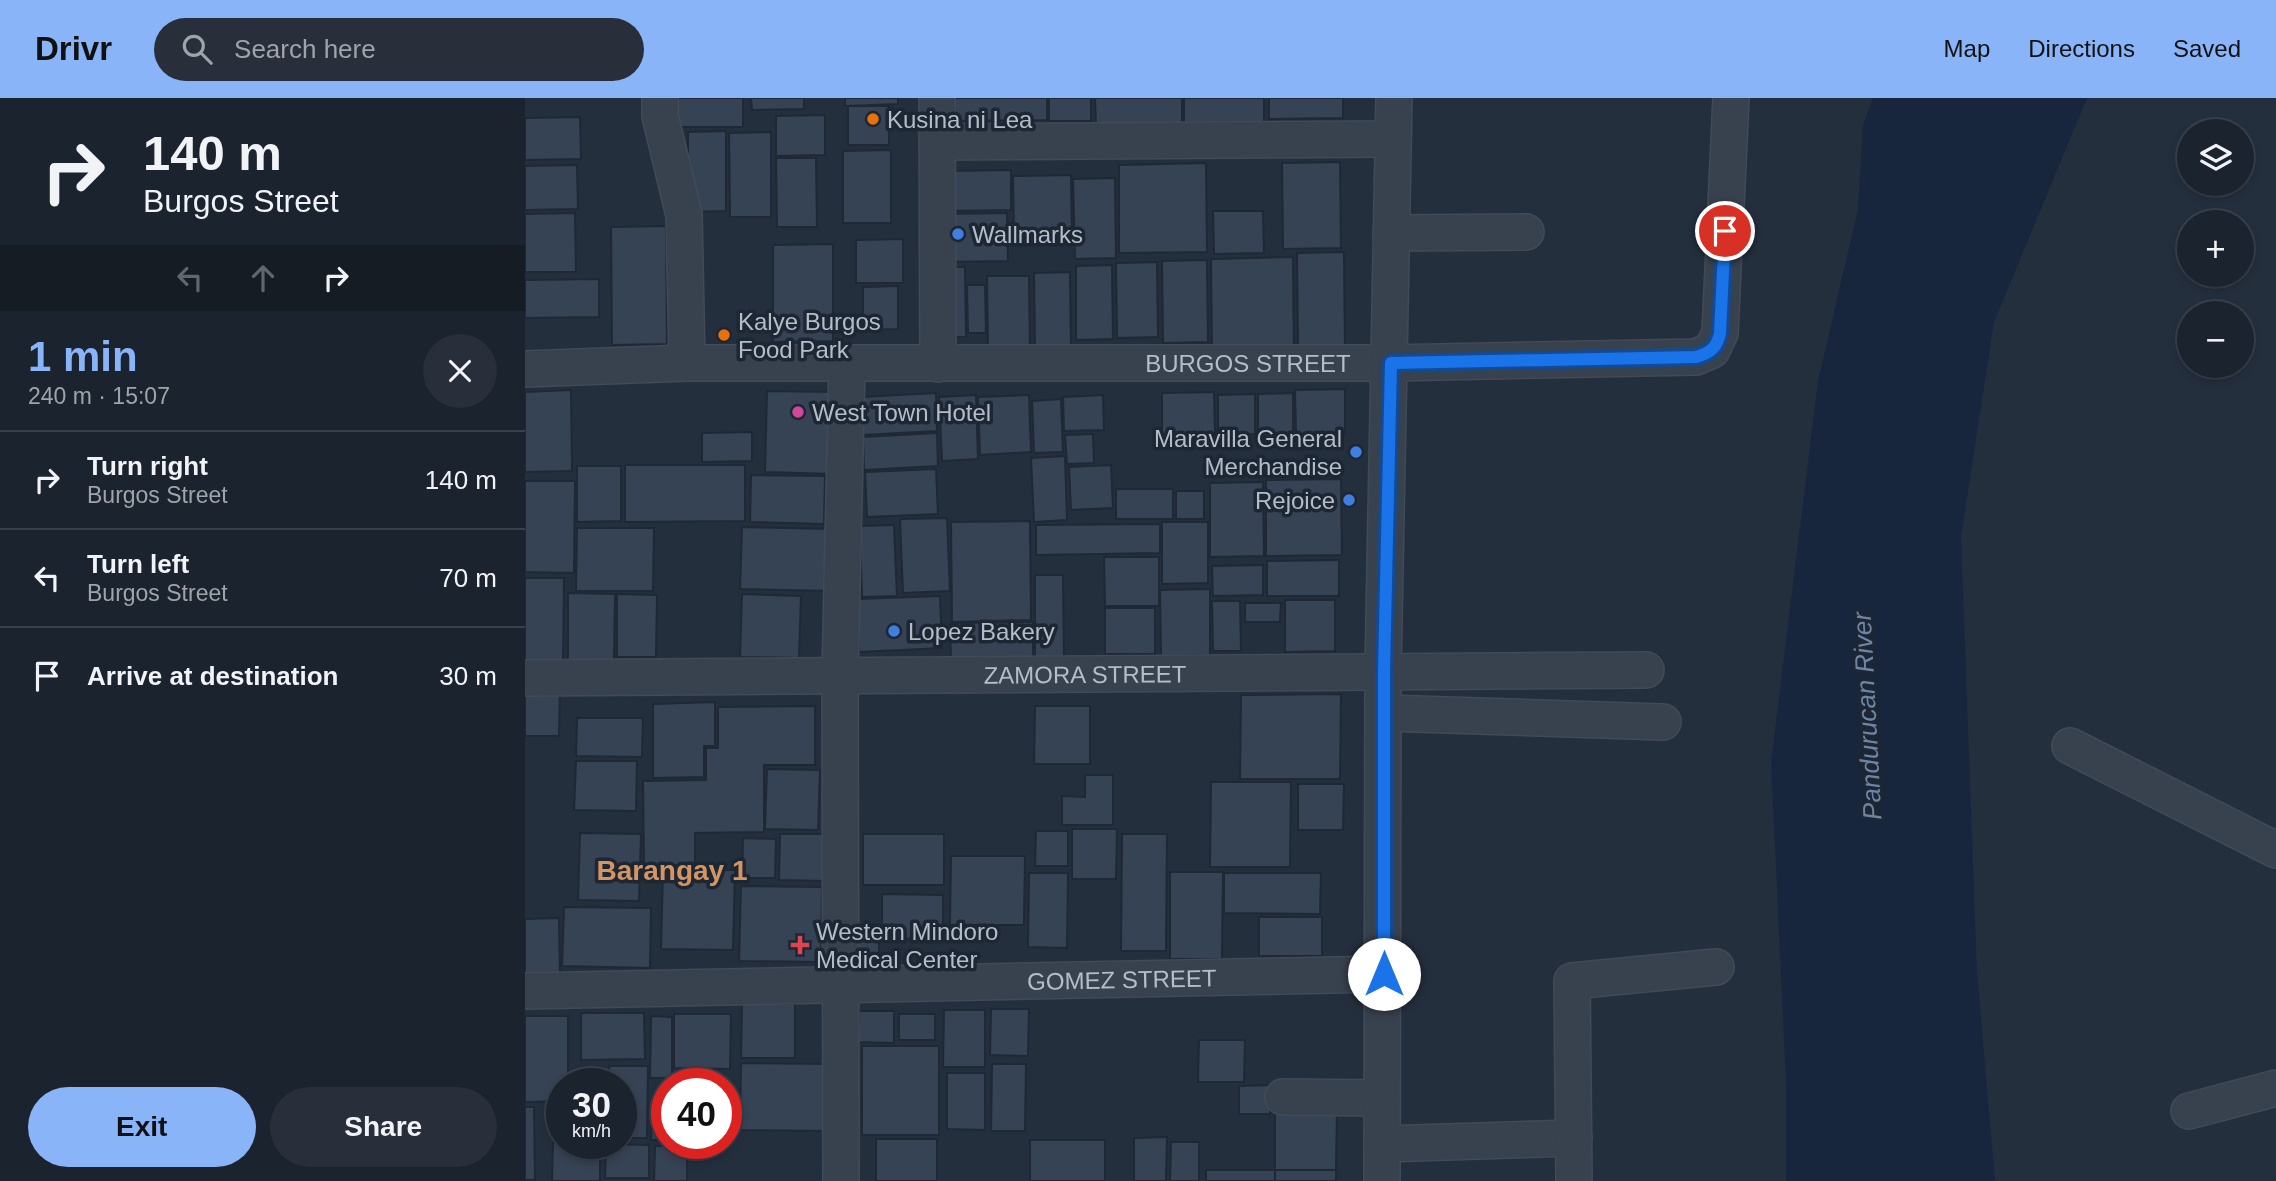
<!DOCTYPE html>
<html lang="en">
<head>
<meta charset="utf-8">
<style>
  :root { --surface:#1b232e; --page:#282f3a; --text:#f1f3f6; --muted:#a0a4aa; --line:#39404a; --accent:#8ab4f8 }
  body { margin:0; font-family:Helvetica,sans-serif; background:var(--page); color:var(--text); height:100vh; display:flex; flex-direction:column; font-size:26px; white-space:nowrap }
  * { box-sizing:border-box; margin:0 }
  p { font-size:23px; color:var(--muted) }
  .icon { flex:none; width:38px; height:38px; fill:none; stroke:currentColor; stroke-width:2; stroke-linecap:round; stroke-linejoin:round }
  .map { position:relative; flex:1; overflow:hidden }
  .sheet { display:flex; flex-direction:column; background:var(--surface); width:525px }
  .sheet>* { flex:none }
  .top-card { background:#1b232e; color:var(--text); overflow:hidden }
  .tools { position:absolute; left:1652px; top:21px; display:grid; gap:14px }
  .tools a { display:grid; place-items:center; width:77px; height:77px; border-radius:50%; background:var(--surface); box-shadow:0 4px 10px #0003,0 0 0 2px var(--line); font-size:35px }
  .speed { position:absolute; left:21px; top:970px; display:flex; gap:14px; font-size:35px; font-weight:700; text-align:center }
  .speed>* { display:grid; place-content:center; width:91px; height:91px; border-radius:50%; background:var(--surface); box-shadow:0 4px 10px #0003,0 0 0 2px var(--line); line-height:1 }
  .speed small { font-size:18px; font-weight:400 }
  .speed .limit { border:10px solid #d22; background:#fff; color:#111 }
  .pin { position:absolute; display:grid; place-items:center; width:60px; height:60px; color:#fff; margin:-30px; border:4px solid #fff; border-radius:50%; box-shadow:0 2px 7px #0007 }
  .me { position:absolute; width:77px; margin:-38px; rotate:0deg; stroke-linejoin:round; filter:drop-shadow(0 0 5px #0008) }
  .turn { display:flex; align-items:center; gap:24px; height:147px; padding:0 28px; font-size:32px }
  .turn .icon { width:91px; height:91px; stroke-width:2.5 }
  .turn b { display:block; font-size:49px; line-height:60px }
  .lanes { display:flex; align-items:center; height:66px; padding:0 28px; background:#0003; justify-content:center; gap:35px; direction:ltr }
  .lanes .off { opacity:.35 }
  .round { display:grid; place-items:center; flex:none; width:74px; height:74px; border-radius:37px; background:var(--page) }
  .head { display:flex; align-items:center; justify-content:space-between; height:119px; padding:0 28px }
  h1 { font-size:42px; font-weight:800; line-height:52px; color:var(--accent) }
  .primary-button { display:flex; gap:14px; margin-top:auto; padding:14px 28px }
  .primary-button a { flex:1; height:80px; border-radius:42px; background:var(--accent); color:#111; font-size:28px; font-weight:800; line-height:80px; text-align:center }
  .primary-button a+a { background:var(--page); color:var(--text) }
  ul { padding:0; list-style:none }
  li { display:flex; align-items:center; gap:21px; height:98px; padding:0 28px; border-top:2px solid var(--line) }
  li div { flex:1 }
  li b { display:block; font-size:26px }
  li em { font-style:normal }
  header { display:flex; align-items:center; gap:42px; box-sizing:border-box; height:98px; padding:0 35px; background:var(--accent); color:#111 }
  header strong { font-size:33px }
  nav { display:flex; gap:38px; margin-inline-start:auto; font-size:24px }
  .search { width:490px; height:63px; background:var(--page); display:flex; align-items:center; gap:18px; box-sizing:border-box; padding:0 24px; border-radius:38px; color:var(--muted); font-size:26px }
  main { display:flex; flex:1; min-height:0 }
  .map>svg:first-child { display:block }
  .water { fill:#17263c }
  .building { fill:#364354; stroke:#1f2835; stroke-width:2 }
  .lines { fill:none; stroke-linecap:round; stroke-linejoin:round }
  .minor-casing { stroke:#414a57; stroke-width:38 }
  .minor { stroke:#38414e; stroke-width:35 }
  .route-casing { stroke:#114b97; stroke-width:18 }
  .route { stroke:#1a73e8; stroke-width:12 }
  .food-dot { fill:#e8710a; stroke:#1d2633; stroke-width:2.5 }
  .shop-dot { fill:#3f7fe0; stroke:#1d2633; stroke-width:2.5 }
  .hotel-dot { fill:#d1479c; stroke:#1d2633; stroke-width:2.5 }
  .health-dot { fill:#e0444e; stroke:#1d2633; stroke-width:2.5 }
  .labels { text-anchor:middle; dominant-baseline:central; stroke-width:7; stroke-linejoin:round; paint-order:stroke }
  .poi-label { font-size:24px; fill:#b4bcc9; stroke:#1d2633; text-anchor:start }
  .street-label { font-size:24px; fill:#b4bcc9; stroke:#1d2633 }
  .water-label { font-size:26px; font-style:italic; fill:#6d86a8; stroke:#1d2633 }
  .quarter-label { font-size:28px; font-weight:bold; fill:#d59563; stroke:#1d2633 }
</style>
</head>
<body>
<header>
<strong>Drivr</strong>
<div class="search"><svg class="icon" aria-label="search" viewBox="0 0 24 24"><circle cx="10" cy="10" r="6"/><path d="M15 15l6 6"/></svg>Search here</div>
<nav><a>Map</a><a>Directions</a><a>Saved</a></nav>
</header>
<main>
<section class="sheet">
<div class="top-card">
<div class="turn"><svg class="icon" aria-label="right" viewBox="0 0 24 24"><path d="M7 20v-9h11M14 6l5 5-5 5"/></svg><div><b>140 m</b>Burgos Street</div></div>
<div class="lanes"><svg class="icon off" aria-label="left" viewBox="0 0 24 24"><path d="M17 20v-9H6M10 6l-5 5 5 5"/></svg><svg class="icon off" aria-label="ahead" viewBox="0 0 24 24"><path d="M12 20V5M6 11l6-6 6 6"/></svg><svg class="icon" aria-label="right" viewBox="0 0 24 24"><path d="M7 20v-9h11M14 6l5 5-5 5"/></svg></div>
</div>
<div class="head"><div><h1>1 min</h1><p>240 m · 15:07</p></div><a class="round"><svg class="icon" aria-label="close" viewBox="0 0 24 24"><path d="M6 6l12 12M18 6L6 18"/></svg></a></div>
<ul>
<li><svg class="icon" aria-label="right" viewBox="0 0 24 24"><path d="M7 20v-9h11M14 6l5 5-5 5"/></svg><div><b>Turn right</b><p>Burgos Street</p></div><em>140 m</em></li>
<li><svg class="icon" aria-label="left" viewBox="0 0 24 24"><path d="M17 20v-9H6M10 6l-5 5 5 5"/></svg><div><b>Turn left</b><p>Burgos Street</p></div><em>70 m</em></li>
<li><svg class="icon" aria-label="arrive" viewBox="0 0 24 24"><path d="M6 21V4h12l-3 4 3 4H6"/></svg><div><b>Arrive at destination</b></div><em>30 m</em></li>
</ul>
<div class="primary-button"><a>Exit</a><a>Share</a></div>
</section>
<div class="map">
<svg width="1751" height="1083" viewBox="0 0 1751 1083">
  <rect width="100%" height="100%" fill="#242f3e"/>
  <path class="water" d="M1348,0H1562L1469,224L1436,439L1452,874L1470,1083H1261V985L1246,664L1293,283L1333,111L1338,27Z"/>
  <path class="building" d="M143,0H218V29H143Z
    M226,0H279V11L227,12Z
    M320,0H373V6L320,8Z
    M426,0H522V22L426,23Z
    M524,0H566V23H524Z
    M570,0H657V28L571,29Z
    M659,0H739V24L659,25Z
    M744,0H818V20L744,21Z
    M323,8H364V47H323Z
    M300,17V57L251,58V18Z
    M55,19L56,61L0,62V20Z
    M201,33V113L163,114V34Z
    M246,34V119H205L204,35Z
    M366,52V125H318V53Z
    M251,60H291L292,129H252Z
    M815,64L816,150L758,151L757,65Z
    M681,65L682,154L594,155V67Z
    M52,67L53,111L0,112V68Z
    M486,72V112L423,113L422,73Z
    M546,77L547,143L489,144L488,78Z
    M590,80L591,160L550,161L548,81Z
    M688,113H738L739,155L689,156Z
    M50,115L51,174H0V116Z
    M482,115L483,163L419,164L418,116Z
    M141,128L142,246L87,247L86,129Z
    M378,141V185H331V142Z
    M308,146V243L248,244V147Z
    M819,154L820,253L773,254L772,155Z
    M768,159L769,259L687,260L686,161Z
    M682,162L683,244L638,245L637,163Z
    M632,164L633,239L592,240L591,165Z
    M587,167L588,241L551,242V168Z
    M416,169H440L441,239H416Z
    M545,174L546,254L510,255L509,175Z
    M462,178H504L505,252L463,253Z
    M74,181V219L0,220V182Z
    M442,187H460L461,235H443Z
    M373,188V231L338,232V189Z
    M820,291V336L771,337L770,292Z
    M46,292L47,373L0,374V294Z
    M242,293L312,294L310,376L240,374Z
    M689,294L690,335L637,336V295Z
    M411,295L412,333L337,337L336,299Z
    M768,295V336H733V296Z
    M730,296V336L693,337V297Z
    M451,297L453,361L417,363L414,299Z
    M504,297L506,354L455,357L453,299Z
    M578,297L579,332L539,333L538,299Z
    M536,301L538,354L509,355L507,303Z
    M227,334V363L177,364V335Z
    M412,335L413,368L339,372L338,339Z
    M568,336L569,365L542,366L540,337Z
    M540,358L542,422L509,424L506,360Z
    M100,367H220V423L100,424Z
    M586,367L588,410L546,412L544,369Z
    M52,368H96V423L52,424Z
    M411,371L413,416L342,419L340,374Z
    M226,377L300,378L299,426L225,424Z
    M816,381L817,457L741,458V382Z
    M0,383H50L49,475L0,474Z
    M738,384L739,458L685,459V385Z
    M591,391H648V421H591Z
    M651,393H679V421H651Z
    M422,420L425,493L378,495L375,421Z
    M505,423L506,522L427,524L426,424Z
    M637,424H683V485L637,486Z
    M635,426V455L511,457V427Z
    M369,427L372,498L337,499L335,428Z
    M217,429L308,431L306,493L215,491Z
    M52,430H129L128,493H51Z
    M579,459H634V508H580Z
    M814,462V498H742V463Z
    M738,467V497L688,498L687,468Z
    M510,477H538L539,566H510Z
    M0,480H39L38,568H0Z
    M685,491V557L636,558L635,492Z
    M43,495L90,496L89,564H43Z
    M92,496L132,497L131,559H92Z
    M217,496L276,498L274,560L215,559Z
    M415,498L417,550L334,554L332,501Z
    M760,502H810V553L760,554Z
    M687,503H715L716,553H688Z
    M720,505H756L755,524H720Z
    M580,510H630V556H580Z
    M508,524V561L426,562L425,525Z
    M0,586L35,587L34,638H0Z
    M816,596L815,681H715L716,597Z
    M190,604V648H179V679L128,680V606Z
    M290,608V667H239V734L170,735V767L119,768L118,683L181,682V650H193V609Z
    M510,608H565V666H509Z
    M52,620H118L117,659L51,658Z
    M51,663H112L111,713L49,712Z
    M242,671L295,672L293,732L240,731Z
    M560,677H588V727H537V698L560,699Z
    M686,684H766L765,769H685Z
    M773,686H819L818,732H773Z
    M547,731H592L591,781H547Z
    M511,733H543V768H510Z
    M55,735L116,736L114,803L53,802Z
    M255,736H301V783L254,782Z
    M338,736H419V787H338Z
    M597,736H642L641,853H596Z
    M218,740L251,741L250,780H217Z
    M426,758H500L499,827H425Z
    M138,771L210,772L208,852L136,851Z
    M645,774H698L697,861H645Z
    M504,775H543L542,850L503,849Z
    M699,775H796L795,816L699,815Z
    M216,788L297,789L296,864L214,863Z
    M357,796L418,797V841L357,840Z
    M39,809L126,810L125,870L37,868Z
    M734,819H797V858H734Z
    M34,820L35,881L0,882V821Z
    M327,827H354V869H326Z
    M217,906H270V960H216Z
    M466,911H504L503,958L465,957Z
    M419,912H460V969H418Z
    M334,913H369V945L333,944Z
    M56,915H119L120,961L56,962Z
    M149,916H206L205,971L149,970Z
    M374,916H410V942H374Z
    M0,918H43V985H37V1003L0,1004Z
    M126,918L147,919V980H125Z
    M674,942H720L719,984H673Z
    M337,948H414V1037H337Z
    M216,965L303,966L302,1033L215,1032Z
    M467,966H501L500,1033H466Z
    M84,968H123L122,1040H96V985H83Z
    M422,975H460V1032L422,1031Z
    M748,987L745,1016H714V988Z
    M127,1008H142V1042H126Z
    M0,1009H9L10,1082H0Z
    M750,1010H812L811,1072H750Z
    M642,1039L641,1083H609V1040Z
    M351,1041H412V1083H351Z
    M505,1042H580V1083H505Z
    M646,1044H674V1083H645Z
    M28,1045H75V1083H27Z
    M81,1046L124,1047V1080H80Z
    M130,1048H162V1083H129Z
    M681,1072H750V1083H681Z
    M750,1072H811V1083H750Z"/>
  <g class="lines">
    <g class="minor-casing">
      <g id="minor">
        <path d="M135,0V18L159,117L162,265"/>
        <path d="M412,0L413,266"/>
        <path d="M413,44L868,41"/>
        <path d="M866,135L1001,134"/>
        <path id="s1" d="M0,271L162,265H865L1171,259L1187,252L1195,235L1206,0"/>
        <path id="s2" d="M0,580L1121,572"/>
        <path d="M859,615L1138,624"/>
        <path d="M1545,648L1751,752"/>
        <path id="s3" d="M0,893L859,876"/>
        <path d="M758,999L857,1000"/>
        <path d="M1664,1013L1751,990"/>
        <path d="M858,1046L1049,1040"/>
        <path d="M316,1083L315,577L322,265"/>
        <path d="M857,1083L858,573L869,0"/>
        <path d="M1049,1083L1047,883L1191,869"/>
      </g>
    </g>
    <use href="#minor" class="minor"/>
  </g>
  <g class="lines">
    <g class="route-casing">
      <path id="route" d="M859,876V573L866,265L1171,259C1185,255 1192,250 1195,235L1200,133"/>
    </g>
    <use href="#route" class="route"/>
  </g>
  <g class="food-dot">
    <circle cx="348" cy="21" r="7"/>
    <circle cx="199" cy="237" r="7"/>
  </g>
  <g class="shop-dot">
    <circle cx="433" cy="136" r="7"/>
    <circle cx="831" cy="354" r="7"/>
    <circle cx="824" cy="402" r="7"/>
    <circle cx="369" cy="533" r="7"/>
  </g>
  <circle class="hotel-dot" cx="273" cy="314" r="7"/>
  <path class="health-dot" d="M271.5 836.5h7v7h7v7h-7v7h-7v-7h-7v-7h7z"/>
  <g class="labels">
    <g class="poi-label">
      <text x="362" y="21">Kusina ni Lea</text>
      <text x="447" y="136">Wallmarks</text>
      <text x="213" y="223">Kalye Burgos<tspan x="213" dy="28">Food Park</tspan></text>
      <text x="287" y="314">West Town Hotel</text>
      <text x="817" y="340" text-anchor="end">Maravilla General<tspan x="817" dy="28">Merchandise</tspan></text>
      <text x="810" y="402" text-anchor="end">Rejoice</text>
      <text x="383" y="533">Lopez Bakery</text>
      <text x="291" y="833">Western Mindoro<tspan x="291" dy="28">Medical Center</tspan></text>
    </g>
    <g class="street-label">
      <text stroke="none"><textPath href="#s1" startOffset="723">BURGOS STREET</textPath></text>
      <text stroke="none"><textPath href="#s2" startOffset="560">ZAMORA STREET</textPath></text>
      <text stroke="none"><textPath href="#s3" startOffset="597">GOMEZ STREET</textPath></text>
    </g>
    <g class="water-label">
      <text transform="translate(1342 618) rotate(-93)">Pandurucan River</text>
    </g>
    <g class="quarter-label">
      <text x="147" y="772">Barangay 1</text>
    </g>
  </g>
</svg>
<div class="tools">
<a><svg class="icon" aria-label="layers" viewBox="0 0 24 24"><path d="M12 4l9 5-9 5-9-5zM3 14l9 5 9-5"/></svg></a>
<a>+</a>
<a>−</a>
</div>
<div class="speed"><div>30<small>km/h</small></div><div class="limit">40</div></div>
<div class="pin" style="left:1200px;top:133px;background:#d93025"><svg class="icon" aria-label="arrive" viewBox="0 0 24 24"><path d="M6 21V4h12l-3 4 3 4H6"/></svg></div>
<svg class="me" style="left:859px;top:876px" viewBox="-20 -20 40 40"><circle r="19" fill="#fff"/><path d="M0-13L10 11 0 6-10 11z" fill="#1a73e8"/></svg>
</div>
</main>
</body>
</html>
